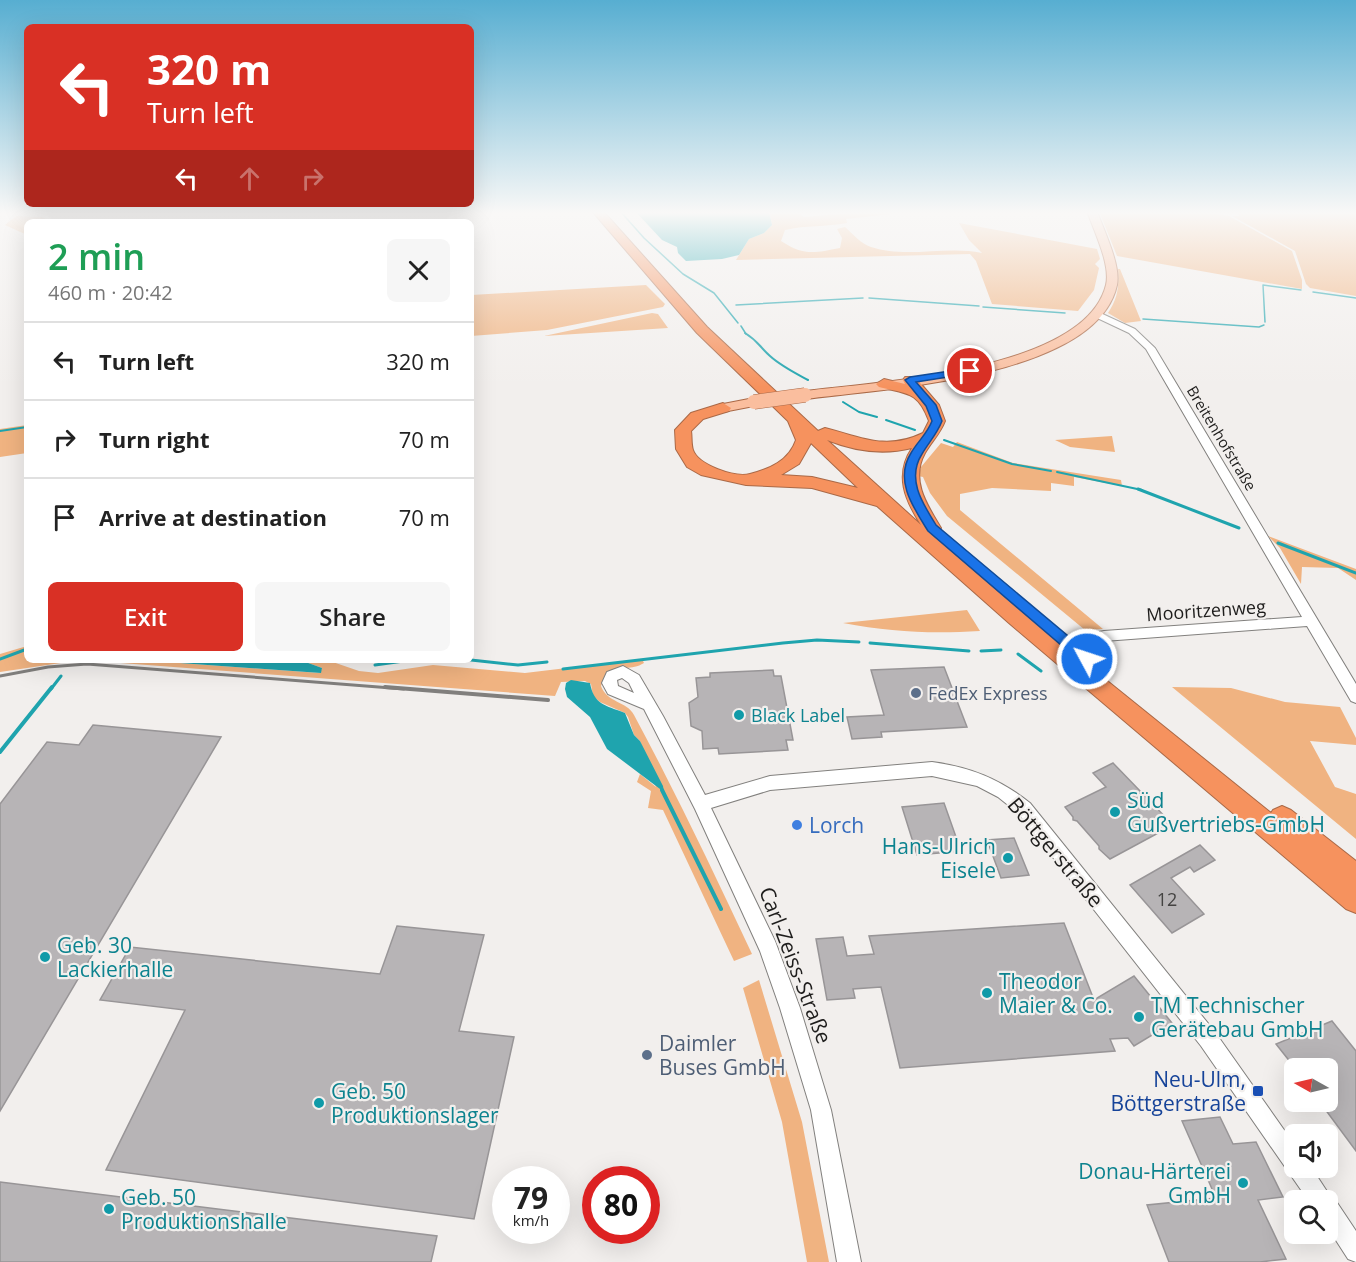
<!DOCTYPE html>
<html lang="en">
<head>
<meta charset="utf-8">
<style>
  :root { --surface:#fff; --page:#f6f6f6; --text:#222; --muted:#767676; --line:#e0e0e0; --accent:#d93025 }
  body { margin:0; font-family:"Open Sans",sans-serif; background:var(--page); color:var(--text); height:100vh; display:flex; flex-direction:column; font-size:22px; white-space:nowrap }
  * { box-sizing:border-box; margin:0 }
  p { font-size:20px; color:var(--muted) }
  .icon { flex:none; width:33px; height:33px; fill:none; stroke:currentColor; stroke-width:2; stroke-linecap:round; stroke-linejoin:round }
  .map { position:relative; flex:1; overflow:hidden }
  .drawer { position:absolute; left:24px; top:219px; width:450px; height:444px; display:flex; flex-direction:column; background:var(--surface); border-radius:9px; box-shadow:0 6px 24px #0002 }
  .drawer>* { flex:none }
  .top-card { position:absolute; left:24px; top:24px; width:450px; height:183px; border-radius:9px; box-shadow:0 6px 24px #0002; background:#d93025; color:#fff; overflow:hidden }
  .needle { width:39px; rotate:278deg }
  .controls { position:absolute; left:1284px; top:1058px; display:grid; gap:12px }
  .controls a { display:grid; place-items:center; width:54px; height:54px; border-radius:9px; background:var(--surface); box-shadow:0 6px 24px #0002; font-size:30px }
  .speed { position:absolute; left:492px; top:1166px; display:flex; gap:12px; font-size:30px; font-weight:700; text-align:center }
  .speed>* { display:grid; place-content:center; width:78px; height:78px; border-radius:50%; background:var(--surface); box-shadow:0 6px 24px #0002; line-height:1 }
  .speed small { font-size:15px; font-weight:400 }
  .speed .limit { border:9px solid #d22; background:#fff; color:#111 }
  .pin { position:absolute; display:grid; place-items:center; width:51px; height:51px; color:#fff; margin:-26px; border:3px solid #fff; border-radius:50%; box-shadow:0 2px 6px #0007 }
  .me { position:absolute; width:66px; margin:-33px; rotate:310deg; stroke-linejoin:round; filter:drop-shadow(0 0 4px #0008) }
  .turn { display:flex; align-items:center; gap:21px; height:126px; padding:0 24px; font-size:27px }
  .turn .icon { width:78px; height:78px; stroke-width:2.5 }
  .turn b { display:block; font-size:42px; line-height:51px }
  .lanes { display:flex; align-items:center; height:57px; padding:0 24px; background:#0003; justify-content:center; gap:30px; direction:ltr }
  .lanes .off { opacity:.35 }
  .round { display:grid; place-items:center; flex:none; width:63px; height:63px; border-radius:9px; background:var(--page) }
  .head { display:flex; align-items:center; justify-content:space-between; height:102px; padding:0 24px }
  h1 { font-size:36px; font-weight:600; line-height:45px; color:#1e9e55 }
  .primary-button { display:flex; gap:12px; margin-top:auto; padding:12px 24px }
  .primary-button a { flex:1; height:69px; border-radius:9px; background:var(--accent); color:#fff; font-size:24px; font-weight:600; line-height:69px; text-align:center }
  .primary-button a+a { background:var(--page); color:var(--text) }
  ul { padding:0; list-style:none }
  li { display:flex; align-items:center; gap:18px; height:78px; padding:0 24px; border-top:2px solid var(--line) }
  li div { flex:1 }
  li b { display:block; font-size:22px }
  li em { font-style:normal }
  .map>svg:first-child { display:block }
  .green { fill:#f0b381 }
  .water { fill:#1fa4ae }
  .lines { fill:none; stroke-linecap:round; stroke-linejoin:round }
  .stream-far3 { stroke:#1fa4ae; stroke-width:1.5 }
  .stream-far2 { stroke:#1fa4ae; stroke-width:2 }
  .stream-far1 { stroke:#1fa4ae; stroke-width:3 }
  .stream { stroke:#1fa4ae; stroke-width:4 }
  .building { fill:#b7b4b6; stroke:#989597; stroke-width:1.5 }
  .minor-casing { stroke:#82807e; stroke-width:2 }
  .major-casing { stroke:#aa6947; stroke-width:2 }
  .highway-casing { stroke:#aa6947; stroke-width:2 }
  .minor { fill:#fff; fill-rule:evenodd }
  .major { fill:#fabe9e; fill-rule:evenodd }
  .highway { fill:#f6925e; fill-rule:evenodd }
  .rail-far1 { stroke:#817f7d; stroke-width:3 }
  .rail { stroke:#817f7d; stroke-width:4 }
  .major-bridge-casing { stroke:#aa6947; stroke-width:15; stroke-linecap:butt }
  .major-bridge { stroke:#fabe9e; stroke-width:14 }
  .route { fill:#1a73e8; stroke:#114b97; stroke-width:1.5 }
  .service-dot { fill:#5c6f8a; stroke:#f2efed; stroke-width:2 }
  .culture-dot { fill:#0f9aa8; stroke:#f2efed; stroke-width:2 }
  .shop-dot { fill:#3f7fe0; stroke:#f2efed; stroke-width:2 }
  .transit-dot { fill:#1a4fb4; stroke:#f2efed; stroke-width:2 }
  .labels { text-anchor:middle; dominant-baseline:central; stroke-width:4.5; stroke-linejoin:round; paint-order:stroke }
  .far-street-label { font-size:15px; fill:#1e1d1c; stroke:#f2efed }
  .street-label { font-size:18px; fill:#1e1d1c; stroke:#f2efed }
  .service-label { font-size:18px; fill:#4e5e75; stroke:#f2efed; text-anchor:start }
  .culture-label { font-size:18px; fill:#0d838f; stroke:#f2efed; text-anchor:start }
  .near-number-label { font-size:18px; fill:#444342 }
  .near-culture-label { font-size:21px; fill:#0d838f; stroke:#f2efed; text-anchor:start }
  .near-shop-label { font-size:21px; fill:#366cbe; stroke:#f2efed; text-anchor:start }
  .near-street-label { font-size:21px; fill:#1e1d1c; stroke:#f2efed }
  .near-service-label { font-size:21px; fill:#4e5e75; stroke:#f2efed; text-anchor:start }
  .near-transit-label { font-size:21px; fill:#164399; stroke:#f2efed; text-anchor:end }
</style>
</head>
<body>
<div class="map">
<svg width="1356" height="1262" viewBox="0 0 1356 1262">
  <rect width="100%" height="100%" fill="#f2efed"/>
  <path class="green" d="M784,211H795L804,217L875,211L909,212L846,219L847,223C825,227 806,225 785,230L781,241C804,256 814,253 840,248L842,238L837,229L845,227C853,234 861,244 871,247C907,259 946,245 982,253L969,240L959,223L1097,249L1100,259L1095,264L1099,268L1094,290L1078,311L992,304L976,261L970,254L736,260L749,239L764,233L772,225L770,214Z
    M1099,211H1199L1229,216L1292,251L1302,280V289L1117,256Z
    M1237,211H1356V296L1310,288L1306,284L1295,251L1232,216H1239Z
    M16,216L41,217L54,222H27V235L5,225Z
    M1118,269H1120L1141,321L1125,323L1108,313C1118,298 1119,287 1118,269Z
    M646,285L665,304L663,307L547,330L471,336V295Z
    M652,313L658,314L668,328L544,336Z
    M27,425V453L0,457V429Z
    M1112,436L1115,452L1070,447L1055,440Z
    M957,442L1013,463L1121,480L1122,486L1074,477V486L1051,483V491L992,488L960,494V510L1103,629L1085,630L947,516L930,493L923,477L918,476L921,467L941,443L953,447Z
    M1268,536L1356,569V580L1338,568L1302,567L1301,584L1280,548Z
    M967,610L980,631C931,634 891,632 843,623Z
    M27,646V660H81L0,672V654Z
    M642,659L644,663C631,671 621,665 607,672L601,686C607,703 627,701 634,715C676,793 714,873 752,954L734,961L663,810L648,808L651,791L637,782L640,774L656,787L640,741L634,735L628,717L625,713L600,702L593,696L591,684L585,681L561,682L555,696L81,660H138L320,673L322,668L300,660H327L359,671L378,673L433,665L525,673Z
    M1172,687L1231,688L1285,702L1340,707L1356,738V745L1310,741L1335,787L1356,794V839Z
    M759,980L802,1122L829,1262H807L782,1122L743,988Z"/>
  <path class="water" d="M635,211L638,213L643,211H769L772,225L764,233L749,239L739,255L722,259L686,261L678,253L677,247L662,240Z
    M138,660H300L322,668L321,673Z
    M571,680L590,683C594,705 605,705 625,713L634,735L640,741L663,786L664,792L607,749L590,717L567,697L565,689L566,683Z"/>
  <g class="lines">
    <path class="stream-far3" d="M620,211L644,238L683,274L714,293L738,323
      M1313,292L1356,298
      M869,298L979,306
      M736,305L863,298
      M983,307L1065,313
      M1143,319L1259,327L1264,325
      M1265,322L1263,285L1301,290
      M741,326L746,334"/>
    <path class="stream-far2" d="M745,333C758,341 759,346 770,356C781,366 795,373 808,380
      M843,402L859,412L877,417
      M886,420L915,430
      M0,431L27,427
      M944,440L1012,464L1051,471
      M1057,472L1142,490"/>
    <path class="stream-far1" d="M1138,489L1239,528
      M1278,543L1356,573
      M870,643L969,651
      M981,651L1001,650
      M1018,654L1041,671
      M0,659L27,649
      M353,660L356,661
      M471,660L518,665L547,662
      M375,665L411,660
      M563,669L783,643L817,640L859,642
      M51,689L61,676"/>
    <path class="stream" d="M0,752L52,687
      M662,790L721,909"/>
  </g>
  <path class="building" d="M944,667L967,727L881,732L882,737L852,739L847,717L884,715L871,670Z
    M773,670L774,676H781L793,740H786L788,750L719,754L718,748L703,749L702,731L691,726L689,703L698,697L696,678L710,677V673Z
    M93,725L221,737L0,1111V804L47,742L79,745Z
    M1113,763L1173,825L1110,859L1099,849V846L1077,821L1073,820V817L1065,807L1106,787L1093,773Z
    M944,803L961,851L917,855L902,807Z
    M1014,838L1029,875L1001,878L987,840Z
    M1200,845L1215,860L1194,872L1190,867L1171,878L1204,914L1172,933L1130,885Z
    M1064,923L1094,1000L1134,976L1172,1023L1134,1046L1128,1038L1110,1039L1115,1051L900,1068L881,987L853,989L855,998L827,1000L816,939L843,937L847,956L874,954L869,936Z
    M397,926L484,935L459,1031L514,1037L474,1219L106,1170L185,1010L100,1000L130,947L380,974Z
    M1332,1021L1356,1051V1151L1319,1101H1328V1068H1295L1276,1044Z
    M1220,1117L1233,1144L1256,1142L1283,1197L1258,1200L1286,1259L1260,1262H1169L1147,1205L1216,1198L1182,1121Z
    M0,1182L437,1236L431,1262H0Z"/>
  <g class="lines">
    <g class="minor-casing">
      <path id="minor" d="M1096,311L1135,329L1155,348L1356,684V703L1351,701L1307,626L1104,641L1099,640L1097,636L1099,632L1104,631L1302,617L1146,349L1129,333L1093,316L1092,314Z
        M623,666L639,675L663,716L705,795L770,776L932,762C970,767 1000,779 1030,803L1215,1032L1294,1144V1167H1311L1332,1199L1336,1201L1356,1231V1262L1348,1259L1328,1228V1200H1308L1201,1046L1018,813L998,797L977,786L932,776L770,790L711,808L775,941L800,1008L831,1110L861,1262H837L811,1110L780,1008L760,951L695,809L644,709L608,694L602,683L607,672ZM622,678L629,683L634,693L618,686L617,680Z"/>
    </g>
    <g class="major-casing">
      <path id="major" d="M1087,211H1097C1104,231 1121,265 1117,285C1097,378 881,389 805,399L798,395L805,391C877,382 1085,371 1106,285C1111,265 1094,231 1087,211Z
        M754,398L759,399L761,402L759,405L723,412L716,408L718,405Z"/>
    </g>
    <g class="highway-casing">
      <path id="highway" d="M592,211H603L707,327L818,431L825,428C861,437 886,451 923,433L929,421C918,391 907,394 879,387L876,384L884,379L905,384L903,380L905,377H915L939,405L945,421C940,434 932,441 925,453C910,480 927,505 941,528L939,532L931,534L1023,613L1271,813L1273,810L1282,806L1291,810L1356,861V913L1346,909L1009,623L877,506L812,488L746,485L701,475L687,467L676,449L675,430L691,413L723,403L731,408L729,411L703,419L691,431C692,437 691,444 693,450C698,465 735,478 750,474C769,469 789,461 796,440L788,421L697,333ZM827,440C854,451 884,455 912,448C894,475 905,500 921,525ZM811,443L858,488L812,477L781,475L799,464Z"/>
    </g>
    <use href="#minor" class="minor"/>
    <use href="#major" class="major"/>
    <use href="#highway" class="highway"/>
    <path class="rail-far1" d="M0,676L48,667L87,664L404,689"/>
    <path class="rail" d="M385,687L548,700"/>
    <g class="major-bridge-casing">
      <path id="major-bridge" d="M754,402L805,395"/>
    </g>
    <use href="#major-bridge" class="major-bridge"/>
  </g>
  <linearGradient id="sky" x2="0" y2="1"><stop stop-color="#57aed1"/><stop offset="0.55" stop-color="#f9f8f7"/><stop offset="1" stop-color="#f9f8f7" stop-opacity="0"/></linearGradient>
  <rect width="1356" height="387" fill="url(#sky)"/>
  <path class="route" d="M970,368L973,369V373L916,382L936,405L942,421C937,434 929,442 922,454C906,479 923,504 936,525L1092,656L1094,659L1092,663H1082L928,531C913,507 894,480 911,453C918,441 927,434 932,421L926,406L905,380L910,377Z"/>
  <g class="service-dot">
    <circle cx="916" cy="693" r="6"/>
    <circle cx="647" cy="1055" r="6"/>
  </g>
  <g class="culture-dot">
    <circle cx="739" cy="715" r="6"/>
    <circle cx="1115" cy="812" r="6"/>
    <circle cx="1008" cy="858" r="6"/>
    <circle cx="45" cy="957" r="6"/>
    <circle cx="987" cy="993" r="6"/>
    <circle cx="1139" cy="1017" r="6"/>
    <circle cx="319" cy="1103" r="6"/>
    <circle cx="1243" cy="1183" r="6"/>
    <circle cx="109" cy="1209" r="6"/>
  </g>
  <circle class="shop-dot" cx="797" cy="825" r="6"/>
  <rect class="transit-dot" x="1252" y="1085" width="12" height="12" rx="3"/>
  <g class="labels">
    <g class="far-street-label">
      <text transform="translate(1222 438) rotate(59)">Breitenhofstraße</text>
    </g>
    <g class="street-label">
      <text transform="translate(1206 610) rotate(-4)">Mooritzenweg</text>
    </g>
    <g class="service-label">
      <text x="928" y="693">FedEx Express</text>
    </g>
    <g class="culture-label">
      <text x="751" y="715">Black Label</text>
    </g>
    <g class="near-number-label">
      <text x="1167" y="899">12</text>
    </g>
    <g class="near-culture-label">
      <text x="1127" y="800">Süd<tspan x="1127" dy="24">Gußvertriebs-GmbH</tspan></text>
      <text x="996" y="846" text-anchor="end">Hans-Ulrich<tspan x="996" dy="24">Eisele</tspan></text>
      <text x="57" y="945">Geb. 30<tspan x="57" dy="24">Lackierhalle</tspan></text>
      <text x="999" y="981">Theodor<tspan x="999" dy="24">Maier &amp; Co.</tspan></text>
      <text x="1151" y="1005">TM Technischer<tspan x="1151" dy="24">Gerätebau GmbH</tspan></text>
      <text x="331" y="1091">Geb. 50<tspan x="331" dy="24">Produktionslager</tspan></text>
      <text x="1231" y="1171" text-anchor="end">Donau-Härterei<tspan x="1231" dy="24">GmbH</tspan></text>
      <text x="121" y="1197">Geb. 50<tspan x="121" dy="24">Produktionshalle</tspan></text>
    </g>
    <g class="near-shop-label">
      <text x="809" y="825">Lorch</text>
    </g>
    <g class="near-street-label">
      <text transform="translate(1056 852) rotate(50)">Böttgerstraße</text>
      <text transform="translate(796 965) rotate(69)">Carl-Zeiss-Straße</text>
    </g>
    <g class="near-service-label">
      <text x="659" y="1043">Daimler<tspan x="659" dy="24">Buses GmbH</tspan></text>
    </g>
    <g class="near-transit-label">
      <text x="1246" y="1079">Neu-Ulm,<tspan x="1246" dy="24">Böttgerstraße</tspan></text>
    </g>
  </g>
</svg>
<div class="controls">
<a><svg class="needle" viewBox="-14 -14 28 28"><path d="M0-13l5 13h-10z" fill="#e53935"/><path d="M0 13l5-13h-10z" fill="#767676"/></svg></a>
<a><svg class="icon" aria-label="sound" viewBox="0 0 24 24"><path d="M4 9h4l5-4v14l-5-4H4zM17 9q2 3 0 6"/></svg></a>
<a><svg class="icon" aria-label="search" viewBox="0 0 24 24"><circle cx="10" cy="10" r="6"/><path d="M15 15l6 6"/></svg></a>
</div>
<div class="speed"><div>79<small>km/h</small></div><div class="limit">80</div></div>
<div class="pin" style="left:970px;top:371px;background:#d93025"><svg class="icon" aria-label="arrive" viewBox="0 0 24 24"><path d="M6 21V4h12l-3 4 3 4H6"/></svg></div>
<svg class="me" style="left:1087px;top:659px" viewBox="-20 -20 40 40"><circle r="17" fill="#1a73e8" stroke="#fff" stroke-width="3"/><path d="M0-11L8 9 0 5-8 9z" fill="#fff"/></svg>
<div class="top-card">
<div class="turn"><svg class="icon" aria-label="left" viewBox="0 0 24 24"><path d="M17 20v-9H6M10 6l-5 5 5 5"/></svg><div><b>320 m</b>Turn left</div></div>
<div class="lanes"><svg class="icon" aria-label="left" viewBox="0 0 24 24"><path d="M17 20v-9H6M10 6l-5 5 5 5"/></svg><svg class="icon off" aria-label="ahead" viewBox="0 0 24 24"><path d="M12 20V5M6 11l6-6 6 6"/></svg><svg class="icon off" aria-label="right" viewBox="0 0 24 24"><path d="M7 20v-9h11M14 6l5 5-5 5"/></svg></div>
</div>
<section class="drawer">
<div class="head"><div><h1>2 min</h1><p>460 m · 20:42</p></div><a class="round"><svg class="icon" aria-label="close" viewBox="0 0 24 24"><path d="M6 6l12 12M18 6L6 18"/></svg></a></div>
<ul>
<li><svg class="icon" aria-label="left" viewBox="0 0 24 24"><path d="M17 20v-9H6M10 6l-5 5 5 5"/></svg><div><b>Turn left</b></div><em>320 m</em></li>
<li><svg class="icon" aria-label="right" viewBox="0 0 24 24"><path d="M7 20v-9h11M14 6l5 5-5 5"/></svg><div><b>Turn right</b></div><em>70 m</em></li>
<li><svg class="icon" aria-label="arrive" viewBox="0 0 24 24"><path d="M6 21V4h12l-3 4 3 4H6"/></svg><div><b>Arrive at destination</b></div><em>70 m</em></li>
</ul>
<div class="primary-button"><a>Exit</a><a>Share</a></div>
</section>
</div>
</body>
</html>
